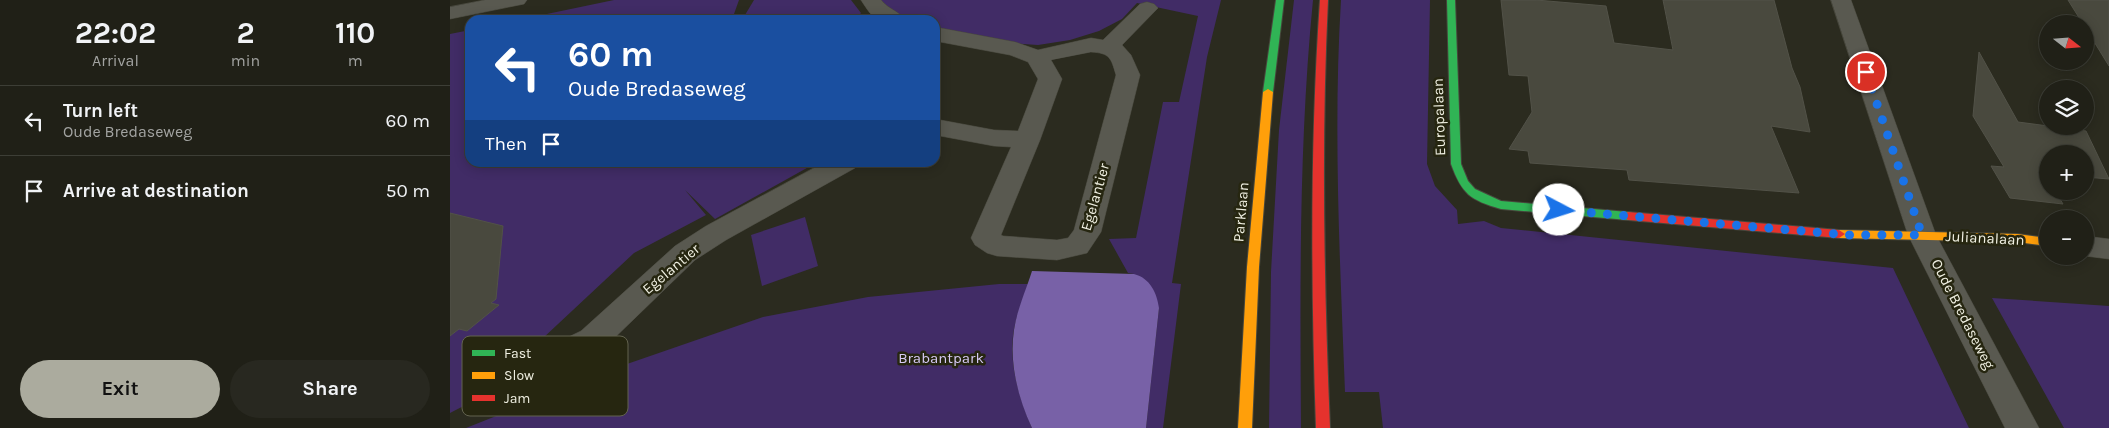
<!DOCTYPE html>
<html lang="en">
<head>
<meta charset="utf-8">
<style>
  :root { --surface:#202017; --page:#282820; --text:#f1f3f6; --muted:#a2a3a1; --line:#3d3e36; --accent:#abab9e }
  body { margin:0; font-family:Karla,sans-serif; background:var(--page); color:var(--text); height:100vh; display:flex; flex-direction:column; font-size:19px; white-space:nowrap }
  * { box-sizing:border-box; margin:0 }
  p { font-size:16px; color:var(--muted) }
  .icon { flex:none; width:28px; height:28px; fill:none; stroke:currentColor; stroke-width:2; stroke-linecap:round; stroke-linejoin:round }
  .map { position:relative; flex:1; overflow:hidden }
  .side { display:flex; flex-direction:column; background:var(--surface); width:450px }
  .side>* { flex:none }
  .guide { position:absolute; left:15px; top:15px; width:475px; height:152px; border-radius:15px; box-shadow:0 2px 12px #0003,0 0 0 1px var(--line); background:#1a4fa0; color:#fff; overflow:hidden }
  .needle { width:32px; rotate:107deg }
  .buttons { position:absolute; left:1589px; top:15px; display:grid; gap:10px }
  .buttons a { display:grid; place-items:center; width:55px; height:55px; border-radius:50%; background:var(--surface); box-shadow:0 2px 12px #0003,0 0 0 1px var(--line); font-size:25px }
  .pin { position:absolute; display:grid; place-items:center; width:42px; height:42px; color:#fff; margin:-21px; border:2px solid #fff; border-radius:50%; box-shadow:0 1px 5px #0007 }
  .me { position:absolute; width:55px; margin:-28px; rotate:95deg; stroke-linejoin:round; filter:drop-shadow(0 0 4px #0008) }
  .turn { display:flex; align-items:center; gap:18px; height:105px; padding:0 20px; font-size:22px }
  .turn .icon { width:65px; height:65px; stroke-width:2.5 }
  .turn b { display:block; font-size:35px; line-height:42px }
  .then { display:flex; align-items:center; height:48px; padding:0 20px; background:#0003; gap:10px; font-size:19px }
  .eta { display:flex; justify-content:space-evenly; align-items:center; height:85px; text-align:center }
  .eta b { font-size:30px; font-weight:700; line-height:35px }
  .button { display:flex; gap:10px; margin-top:auto; padding:10px 20px }
  .button a { flex:1; height:58px; border-radius:30px; background:var(--accent); color:#111; font-size:20px; font-weight:700; line-height:58px; text-align:center }
  .button a+a { background:var(--page); color:var(--text) }
  ul { padding:0; list-style:none }
  li { display:flex; align-items:center; gap:15px; height:70px; padding:0 20px; border-top:1px solid var(--line) }
  li div { flex:1 }
  li b { display:block; font-size:19px }
  li em { font-style:normal }
  main { display:flex; flex:1; min-height:0 }
  .map>svg:first-child { display:block }
  .green { fill:#412c66 }
  .water { fill:#7861a7 }
  .building { fill:#49493e; stroke:#525248 }
  .lines { fill:none; stroke-linecap:round; stroke-linejoin:round }
  .street-casing { stroke:#47473c; stroke-width:1 }
  .fast-casing { stroke:#47473c; stroke-width:2 }
  .slow-casing { stroke:#47473c; stroke-width:2 }
  .jam-casing { stroke:#47473c; stroke-width:2 }
  .street { fill:#595950; fill-rule:evenodd }
  .fast { fill:#30b455; fill-rule:evenodd }
  .slow { fill:#ff9f0a; fill-rule:evenodd }
  .jam { fill:#e5322d; fill-rule:evenodd }
  .route { stroke:#1a73e8; stroke-width:9; stroke-dasharray:0 16.2 }
  .labels { text-anchor:middle; dominant-baseline:central; stroke-width:5; stroke-linejoin:round; paint-order:stroke }
  .street-label { font-size:15px; fill:#f0f0e2; stroke:#262610 }
  .park-label { font-size:15px; fill:#d7cbf6; stroke:#262610 }
  .key { fill:#262610; stroke:#63634f; stroke-width:1 }
  .key-label { font-size:14px; fill:#f0f0e2 }
</style>
</head>
<body>
<main>
<section class="side">
<div class="eta">
<div><b>22:02</b><p>Arrival</p></div>
<div><b>2</b><p>min</p></div>
<div><b>110</b><p>m</p></div>
</div>
<ul>
<li><svg class="icon" aria-label="left" viewBox="0 0 24 24"><path d="M17 20v-9H6M10 6l-5 5 5 5"/></svg><div><b>Turn left</b><p>Oude Bredaseweg</p></div><em>60 m</em></li>
<li><svg class="icon" aria-label="arrive" viewBox="0 0 24 24"><path d="M6 21V4h12l-3 4 3 4H6"/></svg><div><b>Arrive at destination</b></div><em>50 m</em></li>
</ul>
<div class="button"><a>Exit</a><a>Share</a></div>
</section>
<div class="map">
<svg width="1659" height="428" viewBox="0 0 1659 428">
  <rect width="100%" height="100%" fill="#2b2b1f"/>
  <path class="green" d="M164,0H289L284,14L279,20H68Z
    M304,0H401L411,13L405,20H292Z
    M431,0H771L757,57L722,283L731,284L713,428H696L709,308L684,274L678,273L659,239L686,238L713,102H729L748,16L687,3L672,19L649,31L620,40L588,45L557,43L485,30V20C457,20 451,22 431,0Z
    M844,0H863C849,142 850,286 851,428H819L821,272L829,130Z
    M891,0H980L977,164L985,186L1007,210L1008,224L1034,221L1051,228L1443,268L1519,428H933L929,392H895C890,262 883,130 891,0Z
    M20,30V162H353L364,164L265,219L235,190L256,215L184,253L29,398L0,413V34Z
    M355,217L368,266L312,286L301,235Z
    M549,284H578C573,299 567,314 564,329C558,363 569,397 582,428H16L177,364L313,317L418,297Z
    M1542,298L1659,306V428H1614Z"/>
  <path class="water" d="M582,271L684,274C700,278 707,293 709,308L696,428H582C568,398 559,363 564,330C567,310 576,290 582,271Z"/>
  <path class="building" d="M1051,0H1086L1156,6L1164,43L1223,50L1213,0H1324L1342,68L1350,87L1360,132L1321,126L1349,193L1179,180L1177,170L1080,163L1078,151L1059,149L1082,112L1078,76L1059,75Z
    M1618,0H1659V66L1635,27V24H1633Z
    M1529,52L1568,122L1636,131L1659,179L1635,177V154H1598V173L1593,172L1598,180V191H1605L1613,204L1560,198L1541,166L1554,167L1523,116Z
    M0,213L53,226L46,299L41,303L49,305L17,331L9,329L0,336Z"/>
  <g class="lines">
    <g class="street-casing">
      <path id="street" d="M35,0H77L74,4L0,19V7Z
        M411,0H431C438,9 449,11 455,20C426,20 427,25 411,0Z
        M1381,0H1401L1486,235L1589,428H1555L1458,235Z
        M697,2L704,4L708,8L672,45L681,55L690,75L651,232L637,253L607,260L547,256L537,253L525,245L521,238L561,147L544,146L485,135V119L544,130L568,131L588,79L578,62L560,55L485,41V27L565,42L588,50L641,38L653,40L690,4ZM641,52C660,53 661,58 666,75L624,230L618,238L607,240L553,236L551,235L590,140L612,79L601,60Z
        M375,162H409L405,168L276,240L245,260L153,349L119,366L70,377L37,366L32,357L37,348L48,344L70,351L102,345L131,331L225,246L256,226Z
        M1635,236L1659,239V259L1635,256Z"/>
    </g>
    <g class="fast-casing">
      <path id="fast" d="M826,0H834L823,92L818,95L813,92Z
        M997,0H1005L1011,164L1018,181L1025,189L1051,201L1178,212L1182,213L1184,216L1182,219L1178,220L1051,209C1020,200 1012,194 1001,164Z"/>
    </g>
    <g class="slow-casing">
      <path id="slow" d="M818,89L823,92L809,267L802,428H788L797,267L813,92Z
        M1389,230L1567,234L1598,238V246L1567,242L1389,238L1383,234Z"/>
    </g>
    <g class="jam-casing">
      <path id="jam" d="M870,0H878C871,143 874,285 880,428H866C861,285 860,143 870,0Z
        M1178,212L1389,230L1395,234L1389,238L1178,220L1172,216Z"/>
    </g>
    <use href="#street" class="street"/>
    <use href="#fast" class="fast"/>
    <use href="#slow" class="slow"/>
    <use href="#jam" class="jam"/>
  </g>
  <g class="lines">
    <path class="route" d="M1109,210L1399,235H1472L1416,72"/>
  </g>
  <g class="labels">
    <g class="street-label">
      <text transform="translate(989 117) rotate(-92)">Europalaan</text>
      <text transform="translate(645 197) rotate(-74)">Egelantier</text>
      <text transform="translate(791 212) rotate(-85)">Parklaan</text>
      <text transform="translate(1535 238) rotate(3)">Julianalaan</text>
      <text transform="translate(221 269) rotate(-40)">Egelantier</text>
      <text transform="translate(1513 314) rotate(63)">Oude Bredaseweg</text>
    </g>
    <g class="park-label">
      <text x="491" y="358">Brabantpark</text>
    </g>
  </g>
  <rect x="12" y="336" width="166" height="80" rx="8" class="key"/>
  <rect x="22" y="350" width="23" height="6" fill="#30b455"/>
  <rect x="22" y="372" width="23" height="7" fill="#ff9f0a"/>
  <rect x="22" y="395" width="23" height="6" fill="#e5322d"/>
  <g class="key-label">
    <text x="54" y="358">Fast</text>
    <text x="54" y="380">Slow</text>
    <text x="54" y="403">Jam</text>
  </g>
</svg>
<div class="buttons">
<a><svg class="needle" viewBox="-14 -14 28 28"><path d="M0-13l5 13h-10z" fill="#e53935"/><path d="M0 13l5-13h-10z" fill="#a2a3a1"/></svg></a>
<a><svg class="icon" aria-label="layers" viewBox="0 0 24 24"><path d="M12 4l9 5-9 5-9-5zM3 14l9 5 9-5"/></svg></a>
<a>+</a>
<a>−</a>
</div>
<div class="pin" style="left:1416px;top:72px;background:#d93025"><svg class="icon" aria-label="arrive" viewBox="0 0 24 24"><path d="M6 21V4h12l-3 4 3 4H6"/></svg></div>
<svg class="me" style="left:1109px;top:210px" viewBox="-20 -20 40 40"><circle r="19" fill="#fff"/><path d="M0-13L10 11 0 6-10 11z" fill="#1a73e8"/></svg>
<div class="guide">
<div class="turn"><svg class="icon" aria-label="left" viewBox="0 0 24 24"><path d="M17 20v-9H6M10 6l-5 5 5 5"/></svg><div><b>60 m</b>Oude Bredaseweg</div></div>
<div class="then">Then<svg class="icon" aria-label="arrive" viewBox="0 0 24 24"><path d="M6 21V4h12l-3 4 3 4H6"/></svg></div>
</div>
</div>
</main>
</body>
</html>
